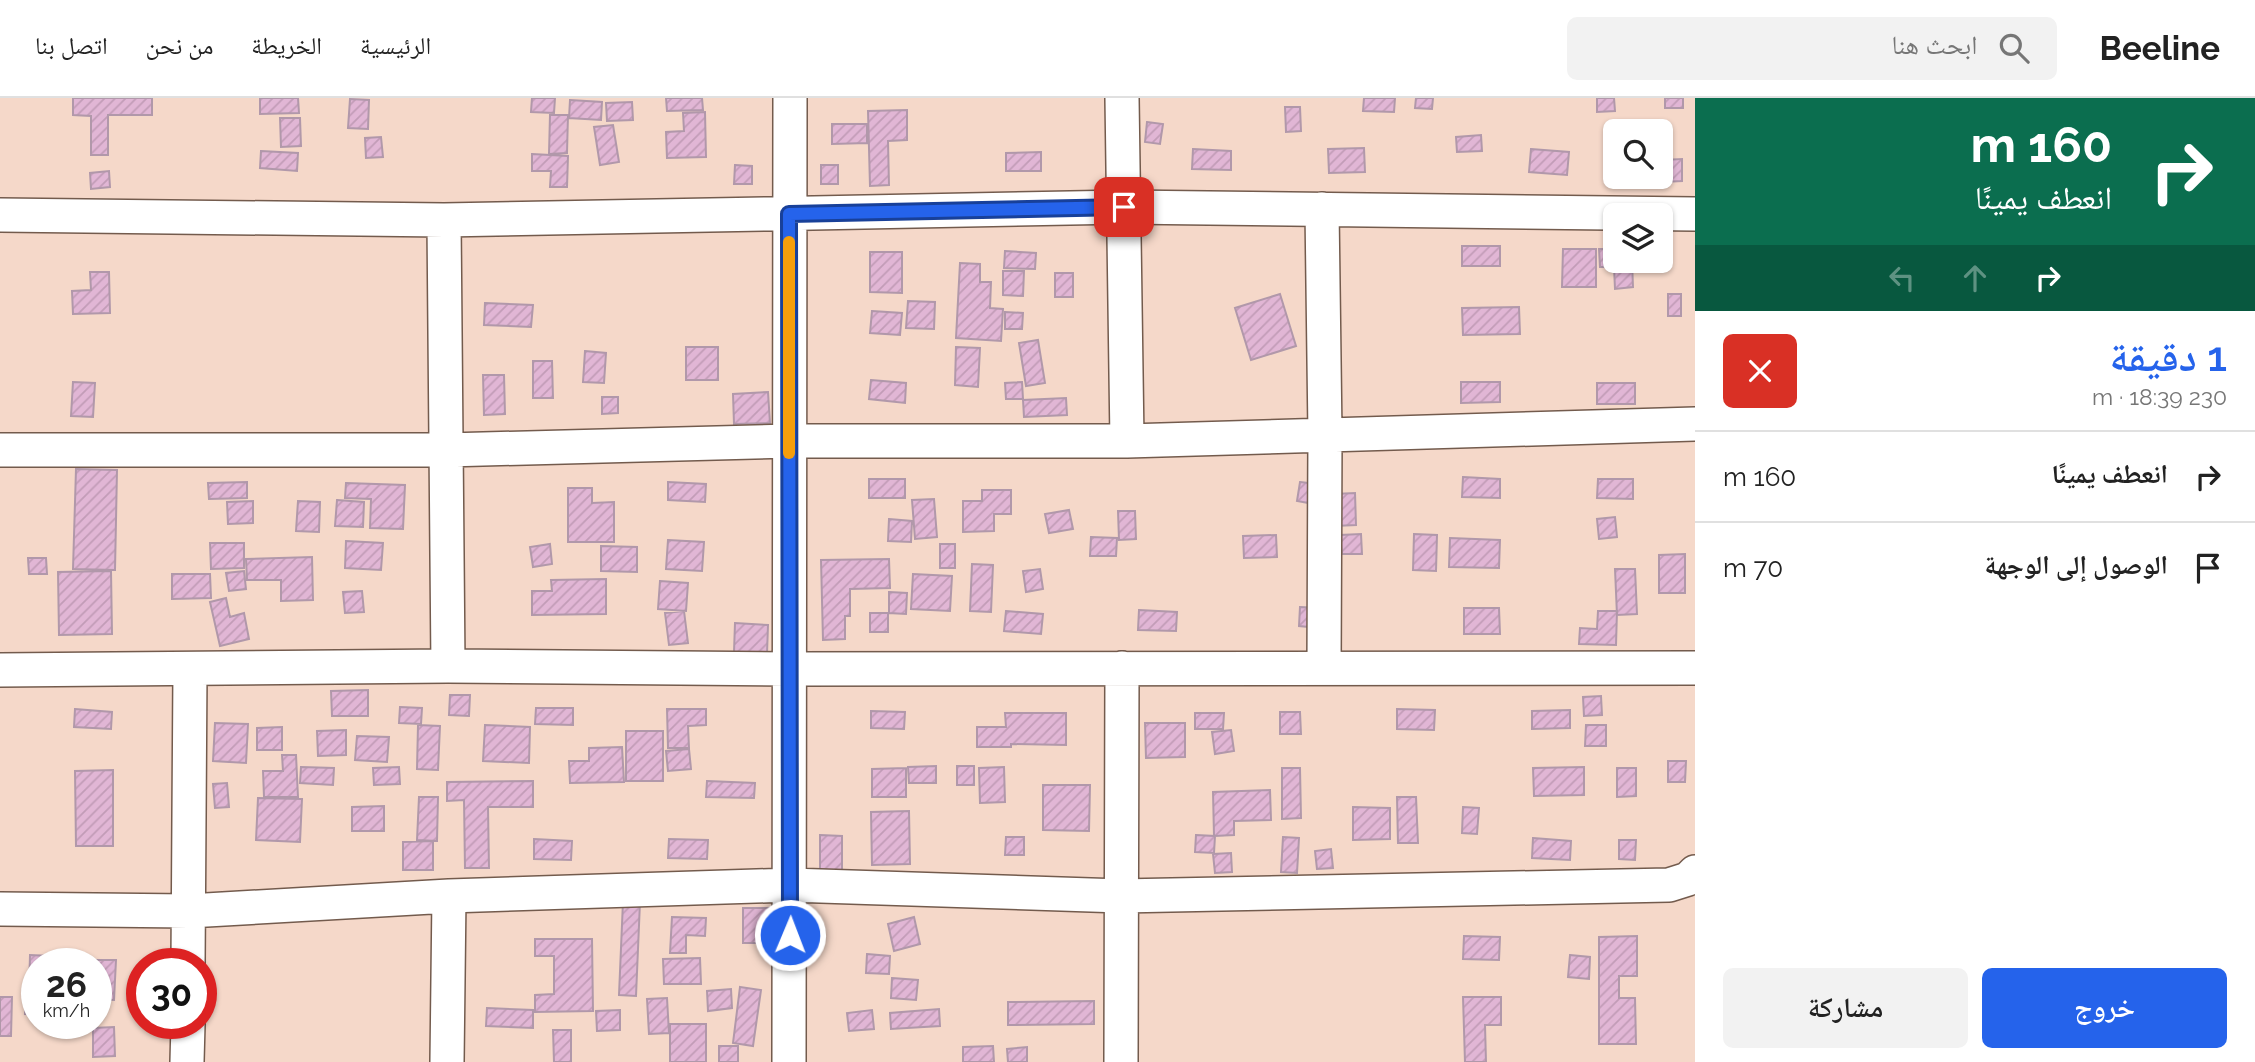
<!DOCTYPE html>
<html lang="ar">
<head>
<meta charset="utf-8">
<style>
  :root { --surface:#fff; --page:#f2f2f2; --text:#222; --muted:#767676; --line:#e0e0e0; --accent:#2563eb }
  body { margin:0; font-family:Raleway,"Noto Naskh Arabic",sans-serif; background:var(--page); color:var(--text); direction:rtl; height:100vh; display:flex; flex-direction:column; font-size:26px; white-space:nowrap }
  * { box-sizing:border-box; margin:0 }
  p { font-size:23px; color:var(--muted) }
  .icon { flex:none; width:38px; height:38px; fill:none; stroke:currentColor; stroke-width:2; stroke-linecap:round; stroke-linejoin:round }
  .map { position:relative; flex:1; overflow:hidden; direction:ltr }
  .side { display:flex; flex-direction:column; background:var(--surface); width:560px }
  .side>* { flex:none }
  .guide { background:#0b6e4f; color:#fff; overflow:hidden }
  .tools { position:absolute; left:1603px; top:21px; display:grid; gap:14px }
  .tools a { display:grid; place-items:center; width:70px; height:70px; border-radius:10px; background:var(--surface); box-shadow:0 2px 5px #0004; font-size:35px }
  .speed { position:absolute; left:21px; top:850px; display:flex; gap:14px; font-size:35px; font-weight:700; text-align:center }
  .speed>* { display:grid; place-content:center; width:91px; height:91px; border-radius:50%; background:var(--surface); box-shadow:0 2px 5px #0004; line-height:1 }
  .speed small { font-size:18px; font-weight:400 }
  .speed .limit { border:10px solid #d22; background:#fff; color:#111 }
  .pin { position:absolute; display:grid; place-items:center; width:60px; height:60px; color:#fff; margin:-30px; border-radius:14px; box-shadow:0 4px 10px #0006 }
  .me { position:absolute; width:77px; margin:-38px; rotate:1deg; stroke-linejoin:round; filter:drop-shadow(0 0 5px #0008) }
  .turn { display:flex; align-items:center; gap:24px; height:147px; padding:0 28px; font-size:32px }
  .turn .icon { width:91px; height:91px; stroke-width:2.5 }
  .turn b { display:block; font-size:49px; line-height:60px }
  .lanes { display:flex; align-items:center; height:66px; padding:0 28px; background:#0003; justify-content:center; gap:35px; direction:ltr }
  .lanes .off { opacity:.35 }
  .round { display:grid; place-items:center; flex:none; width:74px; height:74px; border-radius:10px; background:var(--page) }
  .headline { display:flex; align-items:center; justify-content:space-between; height:119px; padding:0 28px }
  h1 { font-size:42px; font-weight:600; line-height:52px; color:var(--accent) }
  .primary-button { display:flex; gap:14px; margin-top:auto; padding:14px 28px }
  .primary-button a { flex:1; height:80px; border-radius:10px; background:var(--accent); color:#fff; font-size:28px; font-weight:600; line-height:80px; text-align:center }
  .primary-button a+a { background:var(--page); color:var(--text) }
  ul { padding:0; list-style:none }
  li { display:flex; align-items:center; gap:21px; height:91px; padding:0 28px; border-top:2px solid var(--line) }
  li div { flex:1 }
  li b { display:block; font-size:26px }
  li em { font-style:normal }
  header { display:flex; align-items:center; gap:42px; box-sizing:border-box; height:98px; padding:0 35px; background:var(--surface); border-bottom:2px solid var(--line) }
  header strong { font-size:33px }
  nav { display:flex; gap:38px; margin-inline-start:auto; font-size:24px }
  .search { width:490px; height:63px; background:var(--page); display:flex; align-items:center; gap:18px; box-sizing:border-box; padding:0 24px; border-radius:10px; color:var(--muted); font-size:26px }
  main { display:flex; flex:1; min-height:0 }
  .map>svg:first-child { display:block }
  .building { fill:url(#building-hatch); stroke:#b198aa; stroke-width:2 }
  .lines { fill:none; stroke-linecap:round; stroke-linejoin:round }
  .street-casing { stroke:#735b4d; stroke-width:36 }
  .street { stroke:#fff; stroke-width:33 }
  .route-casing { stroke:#184099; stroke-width:18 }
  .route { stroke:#2563eb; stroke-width:12 }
  .slow { stroke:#f59e0b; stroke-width:12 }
</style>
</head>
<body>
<header>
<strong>Beeline</strong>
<div class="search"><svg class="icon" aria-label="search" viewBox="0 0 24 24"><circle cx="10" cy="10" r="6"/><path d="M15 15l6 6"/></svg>ابحث هنا</div>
<nav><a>الرئيسية</a><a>الخريطة</a><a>من نحن</a><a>اتصل بنا</a></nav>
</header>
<main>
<section class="side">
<div class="guide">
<div class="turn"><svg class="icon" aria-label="right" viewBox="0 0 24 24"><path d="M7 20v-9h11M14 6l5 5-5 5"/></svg><div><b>160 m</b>انعطف يمينًا</div></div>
<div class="lanes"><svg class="icon off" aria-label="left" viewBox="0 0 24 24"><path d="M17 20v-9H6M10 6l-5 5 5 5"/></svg><svg class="icon off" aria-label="ahead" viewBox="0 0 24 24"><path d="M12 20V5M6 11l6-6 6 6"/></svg><svg class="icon" aria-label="right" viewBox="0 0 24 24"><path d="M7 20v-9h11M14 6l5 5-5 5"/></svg></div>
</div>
<div class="headline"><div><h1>1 دقيقة</h1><p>230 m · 18:39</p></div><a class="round" style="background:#d93025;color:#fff"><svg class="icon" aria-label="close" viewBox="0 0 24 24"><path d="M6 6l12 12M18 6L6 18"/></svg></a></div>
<ul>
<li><svg class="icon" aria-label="right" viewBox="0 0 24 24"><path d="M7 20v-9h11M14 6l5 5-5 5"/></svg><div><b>انعطف يمينًا</b></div><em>160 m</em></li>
<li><svg class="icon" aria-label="arrive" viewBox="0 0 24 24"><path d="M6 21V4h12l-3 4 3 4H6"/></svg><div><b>الوصول إلى الوجهة</b></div><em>70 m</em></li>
</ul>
<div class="primary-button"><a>خروج</a><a>مشاركة</a></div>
</section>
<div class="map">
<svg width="1695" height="964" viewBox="0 0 1695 964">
  <defs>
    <pattern id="building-hatch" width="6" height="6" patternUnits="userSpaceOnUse" patternTransform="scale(1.75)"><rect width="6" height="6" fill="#e1b6d5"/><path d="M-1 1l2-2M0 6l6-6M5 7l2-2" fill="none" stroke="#c29cb7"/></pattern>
  </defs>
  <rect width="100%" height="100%" fill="#f5d8c9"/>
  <path class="building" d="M73,0H152V17H108V57H91V18L73,17Z
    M260,0H298L299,15L260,16Z
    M532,0H555L554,15L531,14Z
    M666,0H702L703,12L667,13Z
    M1364,0H1395L1394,14L1363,13Z
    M1416,0H1433L1432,11L1415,10Z
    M1597,0H1614L1615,13L1597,14Z
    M1665,0H1683V10H1665Z
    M350,1L369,2L368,31L348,30Z
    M570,2L602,4L601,22L569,20Z
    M632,4L633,22L607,23L606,5Z
    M1285,9H1300L1301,33L1286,34Z
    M907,12V42L888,43L889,87L870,88L868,13Z
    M705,14L706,59L667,60L666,34L684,33L683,15Z
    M550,17H568L567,55L549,56Z
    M280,20H300L301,48L281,49Z
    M1147,24L1163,26L1160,46L1145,44Z
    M832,26H867V45L832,46Z
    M613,27L619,64L600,67L594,29Z
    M1481,37L1482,53L1457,54L1456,39Z
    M381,39L383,59L366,60L365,40Z
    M1364,50L1365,74L1329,75L1328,51Z
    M1193,51L1231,53V72L1192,71Z
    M1531,51L1569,54L1567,77L1529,74Z
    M261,53L298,55L297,73L260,70Z
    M1041,54V73H1006V55Z
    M532,56L568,58L567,89H550L551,73H532Z
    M1682,61V83L1663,84V62Z
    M735,67L752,68V86H734Z
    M821,67H838V86H821Z
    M109,73L110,89L91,91L90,75Z
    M1462,148H1500V168H1462Z
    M1563,151H1596V189H1562Z
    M1599,151H1615V163H1632L1633,189L1615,191L1614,169H1600Z
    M1005,153L1036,155L1035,171L1004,170Z
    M870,154H902V195L870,194Z
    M960,165L980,166V184H991L990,210L1003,211L1001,243L956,240Z
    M1003,173H1024L1023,198L1003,197Z
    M90,174H109L110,215L73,216L72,193L91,192Z
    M1055,175H1073V199H1055Z
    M1280,196L1296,248L1251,262L1235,210Z
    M1668,196H1681V218H1668Z
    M908,203L935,204L934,231L906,230Z
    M485,205L533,207L531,229L484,227Z
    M1519,209L1520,236L1463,237L1462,210Z
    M872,213L902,215L900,237L870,235Z
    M1005,214L1023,215L1022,231H1005Z
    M1038,242L1045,285L1026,288L1019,245Z
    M686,249H718V282H686Z
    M956,249L980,250L978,289L955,287Z
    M585,253L606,255L604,285L583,284Z
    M533,263H552L553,300H533Z
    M483,277H504L505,316L484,317Z
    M871,282L906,285L905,305L869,301Z
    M73,284L95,285L93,319L71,318Z
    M1022,284L1023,301H1006L1005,285Z
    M1461,284H1500V304L1461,305Z
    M1597,285H1635V306H1597Z
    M768,294L770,325L734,326L733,296Z
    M602,299H618V315L602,316Z
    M1066,300L1067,317L1024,319L1023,302Z
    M76,371L117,372L115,472L73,471Z
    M1463,379L1500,381V400L1462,399Z
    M869,381H905V400H869Z
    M1598,381H1633V401L1597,400Z
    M247,384V400L209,401L208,385Z
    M668,384L706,386L705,404L668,402Z
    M1300,384L1318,386L1314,406L1297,403Z
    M346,385L405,387L403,431L370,430L371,401L345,400Z
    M568,390H592V405L614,404V444H568Z
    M982,392H1011V416H994V433L963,434V403H982Z
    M1355,395L1356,427L1335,428L1334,396Z
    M934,401L937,439L915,441L912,402Z
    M337,402L364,404L363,429L335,428Z
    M253,403V425L228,426L227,404Z
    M298,403L320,404L319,434L296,433Z
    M1069,412L1073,431L1049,435L1045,416Z
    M1118,413H1135L1136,441L1119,442Z
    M1615,419L1617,439L1599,441L1597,421Z
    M889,421L912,423L911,444L888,443Z
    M1361,436L1362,456H1342L1340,437Z
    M1414,436L1437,437L1436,473L1413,472Z
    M1276,437L1277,459L1244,460L1243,438Z
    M1091,439L1117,440L1116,458H1090Z
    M1450,440L1500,442L1499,470L1449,469Z
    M668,442L704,444L702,473L666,471Z
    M346,443L383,445L381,472L345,470Z
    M210,445H244V470L211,471Z
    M550,446L552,466L533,469L530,449Z
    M940,446H955V470H940Z
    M601,448L637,449V474L601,473Z
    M1685,456V495H1659V457Z
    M312,459L313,502L281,503V482H247L246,461Z
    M28,460H46L47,476H29Z
    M889,461L890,490L850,491V518H845V541L823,542L821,462Z
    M972,466L993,467L991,514L970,513Z
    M1040,471L1043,491L1026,494L1023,473Z
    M1615,471H1635L1637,516L1617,517Z
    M111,473L112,536L59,537L58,474Z
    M244,473L246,491L229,493L226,475Z
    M172,476H210L211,500L172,501Z
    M913,476L952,478L950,513L911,511Z
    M606,481V516L532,517V493H552L551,482Z
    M660,483L688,485L686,513L658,511Z
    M362,493L364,514L345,515L343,494Z
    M889,494L907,495L906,516L889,515Z
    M226,500L230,519L244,515L249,541L220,548L210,504Z
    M1300,509L1319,510V530L1299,528Z
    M1464,510H1499L1500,536H1464Z
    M1139,512L1177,514L1176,533L1138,532Z
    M684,513L688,545L669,547L665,515Z
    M1006,513L1043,516L1041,536L1004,533Z
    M1598,513H1617L1616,547L1579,546L1580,530L1597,531Z
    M870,515H888V534H870Z
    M735,525L768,527L767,556L734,554Z
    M368,592V618H332L331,593Z
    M450,597H470L469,618L449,617Z
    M1601,598L1602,617L1584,618L1583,599Z
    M400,609L422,610L421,626L399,625Z
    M536,610H573V627L535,626Z
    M75,611L112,614L111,631L74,629Z
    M667,611H706V627L688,628L689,650H668Z
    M1397,611L1435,612L1434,632L1397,631Z
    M1570,612V630L1532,631V613Z
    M871,613L905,614L904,631L871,630Z
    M1280,614H1300L1301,636H1280Z
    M1005,615H1066V647L1011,646V649H977V629H1006Z
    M1195,615H1224L1223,631H1195Z
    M215,625L248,626L246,665L213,663Z
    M1145,625H1185V659L1146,660Z
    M418,627L440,628L438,672L417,671Z
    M485,627L530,629L529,665L483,663Z
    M1586,627H1606V648H1585Z
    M282,629V652H257V630Z
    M346,632V657L318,658L317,633Z
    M1231,632L1234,653L1215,656L1212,634Z
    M626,633H663V683H626Z
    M357,638L389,639L387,664L355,662Z
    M622,649L624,684L570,685L569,663H589V650Z
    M689,651L691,671L668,673L666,653Z
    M282,657H296L298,699H264L263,673H283Z
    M1668,663H1686L1685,684H1668Z
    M936,668V685H909L908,669Z
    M957,668H974V687H957Z
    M301,669L334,670L333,687L300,685Z
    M399,669L400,686L374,687L373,670Z
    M1004,669L1005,704L980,705L979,670Z
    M1584,669V697L1534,698L1533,670Z
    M906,670V699H872V671Z
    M1282,670H1300L1301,720L1282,721Z
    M1617,670H1636V698L1617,699Z
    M113,672V748H76L75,673Z
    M533,683V709H488L489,770H465L464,702L447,703V684Z
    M707,683L755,685L754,700L706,699Z
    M227,685L229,709L215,710L213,686Z
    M1043,687H1090L1089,733L1043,732Z
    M1270,692L1271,722L1234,723V737L1214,738L1213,694Z
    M419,699H438L437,743L417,742Z
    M1397,699H1416L1418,745H1398Z
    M258,700L302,701L300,744L256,742Z
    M384,708V733H352V709Z
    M1353,709L1390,710V741L1353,742Z
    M1463,709L1479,710L1477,736L1462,735Z
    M909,713L910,766L872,767L871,714Z
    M820,737L842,738V772H820Z
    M1196,737L1215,738L1214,755L1195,754Z
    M1006,739H1024V757H1005Z
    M1283,739L1299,740L1297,775L1281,774Z
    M1533,740L1571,743L1570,762L1532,760Z
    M534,741L572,743L571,762L534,761Z
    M669,741L708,742L707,761L668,760Z
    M1619,742H1636L1635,762L1619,761Z
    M433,743V772H403V744Z
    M1331,751L1333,770L1317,771L1315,753Z
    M1231,755L1232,774L1215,775L1213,756Z
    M623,803L640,804L636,898L619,897Z
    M743,810H776L775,845H743Z
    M672,819L706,820L705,838L686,837V855H670Z
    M914,819L920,846L894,853L888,826Z
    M1464,838L1500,839L1499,862L1463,861Z
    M1637,838V878H1619V900H1635L1636,946H1599V839Z
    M535,841H592L593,913L535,914V897L554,896V858H535Z
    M867,856L890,858L889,876L866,875Z
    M30,857L51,858V866H37V894H29Z
    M1570,857L1590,859L1589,881L1568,879Z
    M700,860L701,886H664L663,861Z
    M94,862H116L114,902L96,901V866H94Z
    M892,880L918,882L916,902L891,900Z
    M740,889L761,892L753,948L733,945Z
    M731,891L732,910L708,913L707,893Z
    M26,895L37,896V917L25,916Z
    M0,899H12L11,938H0Z
    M1463,899H1501V927H1485L1486,964H1465Z
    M667,900L669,935L649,936L647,901Z
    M1094,903V926L1008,927V904Z
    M487,910L533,912V930L486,928Z
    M939,911L940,928L891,931L890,915Z
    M620,912V932L597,933L596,913Z
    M872,912L874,931L849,933L847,915Z
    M670,926H706V964H670Z
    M114,929L115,958L93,959V930Z
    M553,932H571V964H554Z
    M719,948H738V964H719Z
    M993,948L994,964H963V949Z
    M1027,949V964H1008L1007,951Z"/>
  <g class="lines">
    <g class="street-casing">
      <path id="street" d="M1122,0L1127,343
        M1322,111L1325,337L1324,570
        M0,117L444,122L1124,109L1695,116
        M444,122L448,568
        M0,352H447L789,343H1127L1695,326
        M0,572L448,568L789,571L1695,570
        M0,811L189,813L449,798L790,787L1121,798L1669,787L1688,781L1695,774
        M188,866L190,572
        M187,964L188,926
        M447,964L449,798
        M789,964L790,0
        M1121,964L1122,570"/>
    </g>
    <use href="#street" class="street"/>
  </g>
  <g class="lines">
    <g class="route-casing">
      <path id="route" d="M790,837L789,116L1124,109"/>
    </g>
    <use href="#route" class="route"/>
    <path class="slow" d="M789,144V355"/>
  </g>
</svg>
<div class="tools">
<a><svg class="icon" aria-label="search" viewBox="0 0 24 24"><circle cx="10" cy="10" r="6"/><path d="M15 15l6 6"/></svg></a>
<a><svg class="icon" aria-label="layers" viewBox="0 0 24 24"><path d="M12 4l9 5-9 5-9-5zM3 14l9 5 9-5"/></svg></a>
</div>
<div class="speed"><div>26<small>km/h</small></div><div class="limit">30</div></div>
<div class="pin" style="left:1124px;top:109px;background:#d93025"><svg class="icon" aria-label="arrive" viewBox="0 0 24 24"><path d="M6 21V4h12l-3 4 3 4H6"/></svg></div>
<svg class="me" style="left:790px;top:837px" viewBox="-20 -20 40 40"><circle r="17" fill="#2563eb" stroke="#fff" stroke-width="3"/><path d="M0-11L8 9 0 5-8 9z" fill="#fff"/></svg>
</div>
</main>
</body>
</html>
